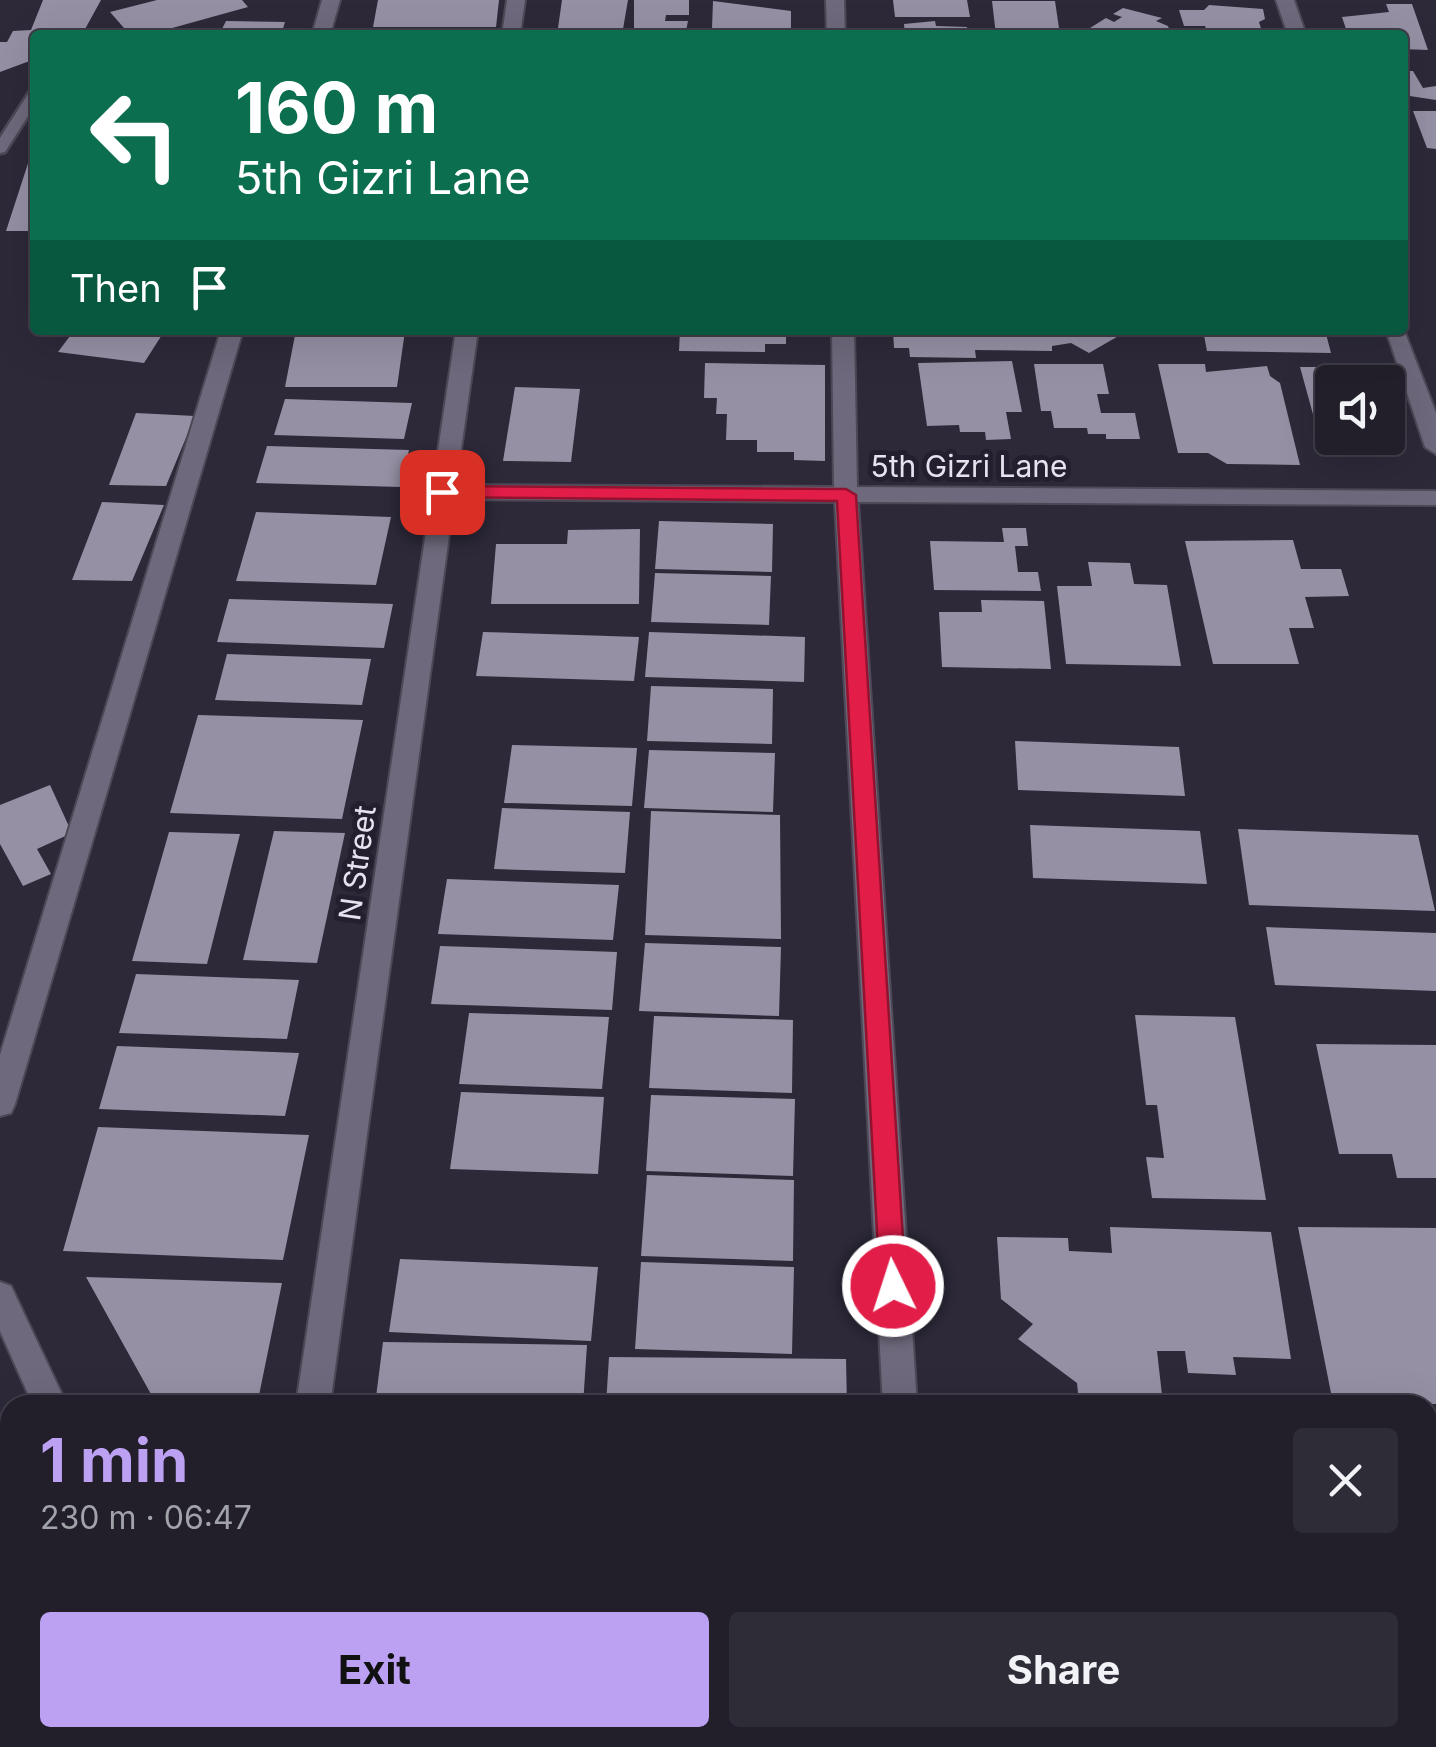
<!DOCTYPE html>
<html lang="en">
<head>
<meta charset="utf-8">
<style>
  :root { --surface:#221f2b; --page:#2e2c37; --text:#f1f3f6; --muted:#a2a2a9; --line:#3f3d47; --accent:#bca0f2 }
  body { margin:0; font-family:Inter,sans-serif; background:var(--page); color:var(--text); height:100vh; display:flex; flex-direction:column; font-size:38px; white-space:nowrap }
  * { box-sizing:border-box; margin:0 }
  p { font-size:32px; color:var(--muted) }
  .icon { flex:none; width:55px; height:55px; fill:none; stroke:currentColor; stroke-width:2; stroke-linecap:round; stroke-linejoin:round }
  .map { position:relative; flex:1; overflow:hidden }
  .drawer { position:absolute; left:0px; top:1395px; width:1438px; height:352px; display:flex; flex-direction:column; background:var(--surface); border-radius:30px 30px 0 0; box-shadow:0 10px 40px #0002,0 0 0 2px var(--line) }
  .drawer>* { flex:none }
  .hud { position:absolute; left:30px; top:30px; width:1378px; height:305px; border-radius:10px; box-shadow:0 10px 40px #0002,0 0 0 2px var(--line); background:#0b6e4f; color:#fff; overflow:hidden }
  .tools { position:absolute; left:1315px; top:365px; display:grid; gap:20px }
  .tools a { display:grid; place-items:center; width:90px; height:90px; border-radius:10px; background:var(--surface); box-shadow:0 10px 40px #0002,0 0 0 2px var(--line); font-size:50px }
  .pin { position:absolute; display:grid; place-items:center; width:85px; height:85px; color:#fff; margin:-42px; border-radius:20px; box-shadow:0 5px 15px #0006 }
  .me { position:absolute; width:110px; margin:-55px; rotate:356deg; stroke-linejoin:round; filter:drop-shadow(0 0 8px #0008) }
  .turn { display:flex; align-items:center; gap:35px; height:210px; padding:0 40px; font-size:45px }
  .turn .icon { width:130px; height:130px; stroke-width:2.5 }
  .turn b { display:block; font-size:70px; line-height:85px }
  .then { display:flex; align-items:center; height:95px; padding:0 40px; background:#0003; gap:20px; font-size:38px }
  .round { display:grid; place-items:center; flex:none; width:105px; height:105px; border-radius:10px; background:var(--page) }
  .head { display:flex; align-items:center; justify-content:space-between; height:170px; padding:0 40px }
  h1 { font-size:60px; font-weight:700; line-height:75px; color:var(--accent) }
  .primary-button { display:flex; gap:20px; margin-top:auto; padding:20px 40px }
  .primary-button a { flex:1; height:115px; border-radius:10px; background:var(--accent); color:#111; font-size:40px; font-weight:700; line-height:115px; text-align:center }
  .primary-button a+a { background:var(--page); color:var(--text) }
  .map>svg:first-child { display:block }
  .building { fill:#9590a4 }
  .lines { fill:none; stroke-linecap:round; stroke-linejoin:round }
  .service-casing { stroke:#4c4856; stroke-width:5 }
  .minor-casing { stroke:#4c4856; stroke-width:4 }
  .tertiary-casing { stroke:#4c4856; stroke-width:4 }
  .secondary-casing { stroke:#4c4856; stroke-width:4 }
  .service { fill:#6e697c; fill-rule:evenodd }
  .minor { fill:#6e697c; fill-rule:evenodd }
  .tertiary { fill:#6e697c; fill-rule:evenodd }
  .secondary { fill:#6e697c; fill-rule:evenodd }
  .route { fill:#e11d48; stroke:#92132f; stroke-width:2.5 }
  .labels { text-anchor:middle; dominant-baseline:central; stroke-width:10; stroke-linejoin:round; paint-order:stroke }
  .street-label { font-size:30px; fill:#e6e3ef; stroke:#231f2f }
</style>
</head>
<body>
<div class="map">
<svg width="1436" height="1747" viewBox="0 0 1436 1747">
  <rect width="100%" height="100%" fill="#2d2939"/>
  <path class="building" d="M43,0H101L84,31L99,35H35V59L0,72V42H7L13,31L31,30Z
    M157,0H242L248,7L147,35L112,32L124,28L110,12Z
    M378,0H499L496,27H373Z
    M562,0H628L623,29L558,28Z
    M634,0H689V15H666L665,21H688L686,31L634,30Z
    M893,0H967L970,17H895Z
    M713,1L791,11V29L712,28Z
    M992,1H1055L1060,35H996Z
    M1386,4H1412L1428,50L1402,49V35H1348L1342,17L1389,12Z
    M1209,5L1263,9L1265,19L1259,22L1263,35H1208L1205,26H1184L1179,10H1204Z
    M1123,8L1162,18L1156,21L1168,26L1171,35H1106L1090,28L1106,18L1114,22L1122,17L1113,14Z
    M226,21L285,22L281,35H219Z
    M935,21L936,26L967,27L968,35H905L904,24Z
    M1402,71H1413L1423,88L1436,86V100L1403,95Z
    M1413,111H1436V149L1427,148Z
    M34,145L35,231H6Z
    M165,330L144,363L58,352L70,336L53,331Z
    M296,330L405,331L397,387H285Z
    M680,330H781L786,332V344H765V352L679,351Z
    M893,330H1115L1122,334L1089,353L1071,343L1052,346V351L975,350L976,358L910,357L909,348H894Z
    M1203,330H1325L1331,353L1207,351Z
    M1012,361L1022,412H1006L1011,439L986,440L985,432H960L959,425L927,426L918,363Z
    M705,363L825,365V461L794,460V452H757V440H726L727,414H716L717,398H704Z
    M1034,364H1103L1109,394H1097L1101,413H1135L1140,439H1106V434H1088L1087,428H1054L1051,411H1041Z
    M1158,364H1205L1206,372L1267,366L1270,376L1280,383L1300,465L1227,464L1208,453H1178Z
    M1300,367H1372L1376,382H1332V418H1314Z
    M515,387L580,389L571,462L503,461Z
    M285,399L412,403L404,439L274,435Z
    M136,413L195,416L166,486L109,485Z
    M267,446L409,450L401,487L256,483Z
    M102,502L164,505L132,581L72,580Z
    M256,512L391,517L376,585L236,581Z
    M659,521L773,524L772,572L655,569Z
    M1002,528H1026L1028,546H1015L1018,572H1038L1041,591L934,590L930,541L1004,542Z
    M640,529L639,604H491L496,544H567L568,530Z
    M1293,540L1301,569H1341L1349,596L1305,597L1314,628H1289L1299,664H1213L1185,541Z
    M1088,562L1130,563L1134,584L1167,585L1181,666L1066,664L1057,586H1092Z
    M655,573L771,576L769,625L651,622Z
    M229,599L393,604L384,648L217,642Z
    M981,600L1044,601L1051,669L942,667L939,612H982Z
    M483,632L639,637L634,681L476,676Z
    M649,632L805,637L804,682L645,677Z
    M227,654L371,659L362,705L215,700Z
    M651,686L773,689L772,744L647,741Z
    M198,715L363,720L342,819L170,813Z
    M1015,741L1179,747L1185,796L1018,790Z
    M512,745L637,748L632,806L504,803Z
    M649,750L775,753L773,812L644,808Z
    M50,785L72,833L37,849L51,874L23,886L0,844V805Z
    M502,808L630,812L625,873L494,869Z
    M651,811L780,815L781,939L645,935Z
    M1030,825L1200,831L1207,884L1033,878Z
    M1238,829L1418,835L1435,911L1249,905Z
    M274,831L345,833L317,963L243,960Z
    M169,832L240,834L207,964L132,961Z
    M447,879L619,885L613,940L438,934Z
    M1266,927L1436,933V991L1275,985Z
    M645,943L781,947L779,1016L639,1011Z
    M440,946L617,952L612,1010L431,1004Z
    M136,974L299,980L287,1039L119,1033Z
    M469,1013L609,1017L602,1089L459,1084Z
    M1135,1015L1235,1017L1266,1200L1152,1198L1146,1157L1164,1158L1157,1105H1146Z
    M654,1016L793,1020L792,1093L649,1088Z
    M1316,1044L1436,1045V1178H1397L1392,1154H1339Z
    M117,1046L299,1053L285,1116L99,1109Z
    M461,1092L604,1097L598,1174L450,1169Z
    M651,1095L795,1099L793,1176L646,1171Z
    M98,1127L309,1135L283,1260L63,1251Z
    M647,1175L794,1180L793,1261L641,1256Z
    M1110,1227L1271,1232L1291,1359L1233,1357L1236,1375L1188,1373L1185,1351H1157L1162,1395L1078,1393L1077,1383L1018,1339L1033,1324L1001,1299L997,1237L1068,1238L1069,1251L1112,1253Z
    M1298,1227L1436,1228V1404L1333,1403Z
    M400,1259L598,1267L591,1341L389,1332Z
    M641,1262L794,1267L792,1354L635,1349Z
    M86,1277L282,1283L257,1405H157Z
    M383,1342L587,1345L583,1405H375Z
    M609,1357L846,1359L847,1405H606Z
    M10,1734V1738H44L48,1747H0V1739Z
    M676,1738H767L768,1747H676Z
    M1189,1738H1344L1345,1747H1190Z"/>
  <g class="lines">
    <g class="service-casing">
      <path id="service" d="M35,90V105L5,152L0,153V138L30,91Z"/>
    </g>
    <g class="minor-casing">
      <path id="minor" d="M322,0H340L330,35H312Z
        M507,0H525L520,35H502Z
        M826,0H844L845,35H827Z
        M1276,0H1294L1306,35H1288Z
        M1402,325L1436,413V454L1425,447L1386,330H1402Z
        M221,330H243L15,1104L11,1113L0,1116V1055Z
        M456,330H478L456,485L834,487L832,330H854L857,487L1436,491V505L858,502L917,1405H883L835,502L454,499L330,1405H296Z
        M10,1632V1669L0,1673V1636Z
        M899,1738H935L936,1747H898Z"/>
    </g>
    <g class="tertiary-casing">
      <path id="tertiary" d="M1428,1564H1436V1598H1428Z"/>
    </g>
    <g class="secondary-casing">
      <path id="secondary" d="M0,1282L11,1286L67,1405H33L0,1331Z
        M0,1491L10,1495V1549L0,1545Z
        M77,1738H114L118,1747H80Z
        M185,1738H222L226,1747H188Z"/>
    </g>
    <use href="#service" class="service"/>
    <use href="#minor" class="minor"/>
    <use href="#tertiary" class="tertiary"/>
    <use href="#secondary" class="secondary"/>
  </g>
  <path class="route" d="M442,486L846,489L856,495L906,1286L903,1294H884L880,1286L837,501L436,497V488Z"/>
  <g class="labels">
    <g class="street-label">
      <text x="969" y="466">5th Gizri Lane</text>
      <text transform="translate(357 863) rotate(-82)">N Street</text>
    </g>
  </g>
</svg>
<div class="tools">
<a><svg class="icon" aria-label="sound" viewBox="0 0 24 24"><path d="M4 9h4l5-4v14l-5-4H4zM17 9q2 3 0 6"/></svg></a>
</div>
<div class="pin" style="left:442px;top:492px;background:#d93025"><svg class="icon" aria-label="arrive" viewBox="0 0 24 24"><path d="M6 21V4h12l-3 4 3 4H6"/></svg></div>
<svg class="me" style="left:893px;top:1286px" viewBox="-20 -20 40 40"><circle r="17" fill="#e11d48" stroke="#fff" stroke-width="3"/><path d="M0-11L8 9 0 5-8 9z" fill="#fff"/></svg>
<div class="hud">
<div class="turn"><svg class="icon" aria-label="left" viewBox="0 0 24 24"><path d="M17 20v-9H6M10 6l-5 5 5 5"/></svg><div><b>160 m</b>5th Gizri Lane</div></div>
<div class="then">Then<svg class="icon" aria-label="arrive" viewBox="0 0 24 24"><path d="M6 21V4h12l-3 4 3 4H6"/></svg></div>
</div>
<section class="drawer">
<div class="head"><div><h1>1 min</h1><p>230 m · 06:47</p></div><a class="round"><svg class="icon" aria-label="close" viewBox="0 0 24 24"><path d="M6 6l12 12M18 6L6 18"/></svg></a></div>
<div class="primary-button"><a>Exit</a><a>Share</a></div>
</section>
</div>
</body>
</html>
